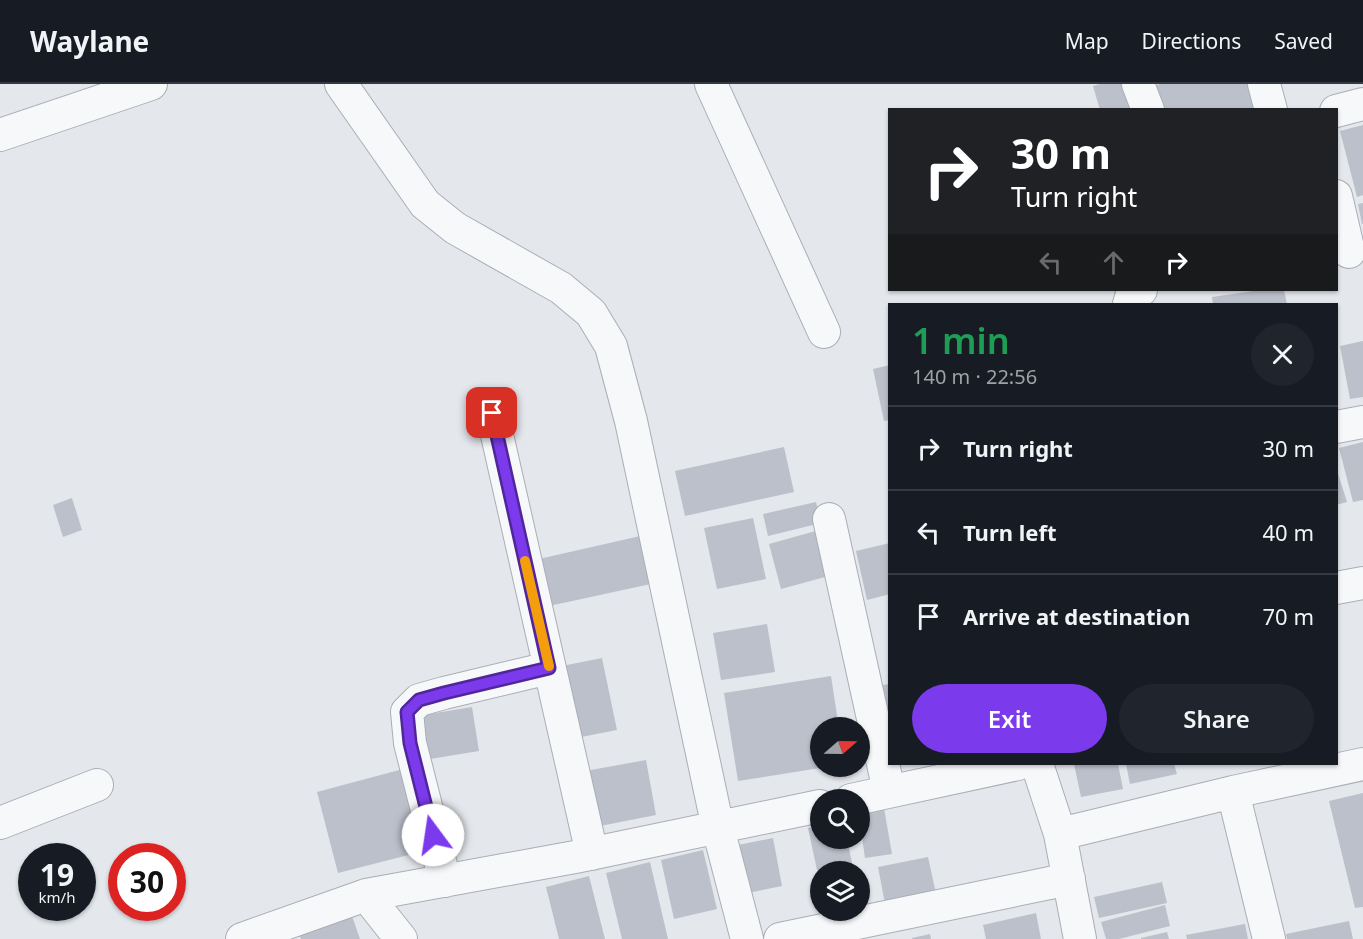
<!DOCTYPE html>
<html lang="en">
<head>
<meta charset="utf-8">
<style>
  :root { --surface:#171b24; --page:#20242c; --text:#f1f3f6; --muted:#9ea1a6; --line:#363941; --accent:#7c3aed }
  body { margin:0; font-family:"Noto Sans",sans-serif; background:var(--page); color:var(--text); height:100vh; display:flex; flex-direction:column; font-size:22px; white-space:nowrap }
  * { box-sizing:border-box; margin:0 }
  p { font-size:20px; color:var(--muted) }
  .icon { flex:none; width:33px; height:33px; fill:none; stroke:currentColor; stroke-width:2; stroke-linecap:round; stroke-linejoin:round }
  .map { position:relative; flex:1; overflow:hidden }
  .panel { position:absolute; left:888px; top:219px; width:450px; height:462px; display:flex; flex-direction:column; background:var(--surface); border-radius:0px; box-shadow:0 2px 4px #0004 }
  .panel>* { flex:none }
  .hud { position:absolute; left:888px; top:24px; width:450px; height:183px; border-radius:0px; box-shadow:0 2px 4px #0004; background:#202124; color:#fff; overflow:hidden }
  .needle { width:39px; rotate:70deg }
  .buttons { position:absolute; left:810px; top:633px; display:grid; gap:12px }
  .buttons a { display:grid; place-items:center; width:60px; height:60px; border-radius:50%; background:var(--surface); box-shadow:0 2px 4px #0004; font-size:30px }
  .speed { position:absolute; left:18px; top:759px; display:flex; gap:12px; font-size:30px; font-weight:700; text-align:center }
  .speed>* { display:grid; place-content:center; width:78px; height:78px; border-radius:50%; background:var(--surface); box-shadow:0 2px 4px #0004; line-height:1 }
  .speed small { font-size:15px; font-weight:400 }
  .speed .limit { border:9px solid #d22; background:#fff; color:#111 }
  .pin { position:absolute; display:grid; place-items:center; width:51px; height:51px; color:#fff; margin:-26px; border-radius:12px; box-shadow:0 3px 9px #0006 }
  .me { position:absolute; width:66px; margin:-33px; rotate:346deg; stroke-linejoin:round; filter:drop-shadow(0 0 4px #0008) }
  .turn { display:flex; align-items:center; gap:21px; height:126px; padding:0 24px; font-size:27px }
  .turn .icon { width:78px; height:78px; stroke-width:2.5 }
  .turn b { display:block; font-size:42px; line-height:51px }
  .lanes { display:flex; align-items:center; height:57px; padding:0 24px; background:#0003; justify-content:center; gap:30px; direction:ltr }
  .lanes .off { opacity:.35 }
  .round { display:grid; place-items:center; flex:none; width:63px; height:63px; border-radius:32px; background:var(--page) }
  .head { display:flex; align-items:center; justify-content:space-between; height:102px; padding:0 24px }
  h1 { font-size:36px; font-weight:600; line-height:45px; color:#1e9e55 }
  .action { display:flex; gap:12px; margin-top:auto; padding:12px 24px }
  .action a { flex:1; height:69px; border-radius:36px; background:var(--accent); color:#fff; font-size:24px; font-weight:600; line-height:69px; text-align:center }
  .action a+a { background:var(--page); color:var(--text) }
  ul { padding:0; list-style:none }
  li { display:flex; align-items:center; gap:18px; height:84px; padding:0 24px; border-top:2px solid var(--line) }
  li div { flex:1 }
  li b { display:block; font-size:22px }
  li em { font-style:normal }
  header { display:flex; align-items:center; gap:36px; box-sizing:border-box; height:84px; padding:0 30px; background:var(--surface); border-bottom:2px solid var(--line) }
  header strong { font-size:28px }
  nav { display:flex; gap:33px; margin-inline-start:auto; font-size:21px }
  .map>svg:first-child { display:block }
  .building { fill:#bbc0ca }
  .lines { fill:none; stroke-linecap:round; stroke-linejoin:round }
  .minor-casing { stroke:#a9aeb7; stroke-width:34 }
  .minor { stroke:#f7f8fa; stroke-width:32 }
  .route-casing { stroke:#51269a; stroke-width:15 }
  .route { stroke:#7c3aed; stroke-width:10 }
  .slow { stroke:#f59e0b; stroke-width:10 }
</style>
</head>
<body>
<header>
<strong>Waylane</strong>
<nav><a>Map</a><a>Directions</a><a>Saved</a></nav>
</header>
<div class="map">
<svg width="1363" height="855" viewBox="0 0 1363 855">
  <rect width="100%" height="100%" fill="#e4e7ec"/>
  <path class="building" d="M1100,0H1132L1140,26H1100L1093,2Z
    M1160,0H1247L1254,24L1247,26H1157L1151,3Z
    M1363,41V111L1357,113L1340,47Z
    M1363,119V140H1362L1358,120Z
    M1260,206H1284L1287,220H1213L1212,213Z
    M1363,257V313L1350,315L1340,262Z
    M890,281V336L884,337L873,285Z
    M1363,358V416L1353,418L1339,364Z
    M784,363L794,408L685,432L675,387Z
    M1336,383L1347,418L1336,421Z
    M72,414L82,446L63,453L53,421Z
    M816,418L821,439L768,452L763,430Z
    M753,434L766,495L717,505L704,444Z
    M823,445L836,490L781,505L769,460Z
    M649,450L660,498L549,522L539,475Z
    M890,459V510L867,516L856,467Z
    M767,540L775,588L721,596L713,549Z
    M602,574L617,646L576,654L562,582Z
    M831,592L839,644H820V684L738,697L724,609Z
    M890,600V641H888L882,601Z
    M472,623L479,667L424,676L417,632Z
    M646,676L656,731L590,744L580,688Z
    M1074,680H1118L1123,705L1081,713Z
    M1126,680H1174L1177,690L1130,700Z
    M403,685L424,767L338,789L317,708Z
    M1363,709V823L1355,824L1329,717Z
    M884,724L892,770L865,774L860,739V728Z
    M820,742V754H847L852,779L817,786L808,744Z
    M773,754L782,802L743,810L733,762Z
    M703,766L717,825L674,835L661,776Z
    M928,773L937,814L886,825L878,783Z
    M650,778L668,855H622L606,789Z
    M589,792L605,855H559L546,803Z
    M1162,798L1167,819L1099,834L1094,813Z
    M1165,821L1170,842L1119,855H1106L1101,838Z
    M1036,829L1041,855H986L983,841Z
    M352,832L360,855H301L299,851Z
    M1349,837L1353,855H1287L1286,850Z
    M1245,840L1248,855H1187L1186,851Z
    M1167,848L1169,855H1141V854Z
    M930,850L931,855H912V854Z"/>
  <g class="lines">
    <g class="minor-casing">
      <path id="minor" d="M341,0L425,120L455,144L561,204L591,229L611,262L631,337L718,744L747,855
        M711,0L824,248
        M1138,0L1148,26
        M1264,0L1271,26
        M1336,27L1363,20
        M0,51L151,0
        M1336,112L1349,168
        M1129,220L1132,210L1141,206
        M492,329L592,770
        M1336,343L1363,338
        M829,435L889,707
        M1336,504L1363,499
        M1037,680L1060,750L1080,855
        M1233,708L1269,855
        M851,716L1018,680
        M0,739L97,701
        M1060,750L1233,708L1363,680
        M445,797L410,659L407,628L419,616L444,609L549,584
        M366,811L401,855
        M242,855L366,811L575,773L820,722
        M780,855L1069,795"/>
    </g>
    <use href="#minor" class="minor"/>
  </g>
  <g class="lines">
    <g class="route-casing">
      <path id="route" d="M433,751L410,659L407,628L419,616L444,609L549,584L492,329"/>
    </g>
    <use href="#route" class="route"/>
    <path class="slow" d="M525,477L549,582"/>
  </g>
</svg>
<div class="buttons">
<a><svg class="needle" viewBox="-14 -14 28 28"><path d="M0-13l5 13h-10z" fill="#e53935"/><path d="M0 13l5-13h-10z" fill="#9ea1a6"/></svg></a>
<a><svg class="icon" aria-label="search" viewBox="0 0 24 24"><circle cx="10" cy="10" r="6"/><path d="M15 15l6 6"/></svg></a>
<a><svg class="icon" aria-label="layers" viewBox="0 0 24 24"><path d="M12 4l9 5-9 5-9-5zM3 14l9 5 9-5"/></svg></a>
</div>
<div class="speed"><div>19<small>km/h</small></div><div class="limit">30</div></div>
<div class="pin" style="left:492px;top:329px;background:#d93025"><svg class="icon" aria-label="arrive" viewBox="0 0 24 24"><path d="M6 21V4h12l-3 4 3 4H6"/></svg></div>
<svg class="me" style="left:433px;top:751px" viewBox="-20 -20 40 40"><circle r="19" fill="#fff"/><path d="M0-13L10 11 0 6-10 11z" fill="#7c3aed"/></svg>
<div class="hud">
<div class="turn"><svg class="icon" aria-label="right" viewBox="0 0 24 24"><path d="M7 20v-9h11M14 6l5 5-5 5"/></svg><div><b>30 m</b>Turn right</div></div>
<div class="lanes"><svg class="icon off" aria-label="left" viewBox="0 0 24 24"><path d="M17 20v-9H6M10 6l-5 5 5 5"/></svg><svg class="icon off" aria-label="ahead" viewBox="0 0 24 24"><path d="M12 20V5M6 11l6-6 6 6"/></svg><svg class="icon" aria-label="right" viewBox="0 0 24 24"><path d="M7 20v-9h11M14 6l5 5-5 5"/></svg></div>
</div>
<section class="panel">
<div class="head"><div><h1>1 min</h1><p>140 m · 22:56</p></div><a class="round"><svg class="icon" aria-label="close" viewBox="0 0 24 24"><path d="M6 6l12 12M18 6L6 18"/></svg></a></div>
<ul>
<li><svg class="icon" aria-label="right" viewBox="0 0 24 24"><path d="M7 20v-9h11M14 6l5 5-5 5"/></svg><div><b>Turn right</b></div><em>30 m</em></li>
<li><svg class="icon" aria-label="left" viewBox="0 0 24 24"><path d="M17 20v-9H6M10 6l-5 5 5 5"/></svg><div><b>Turn left</b></div><em>40 m</em></li>
<li><svg class="icon" aria-label="arrive" viewBox="0 0 24 24"><path d="M6 21V4h12l-3 4 3 4H6"/></svg><div><b>Arrive at destination</b></div><em>70 m</em></li>
</ul>
<div class="action"><a>Exit</a><a>Share</a></div>
</section>
</div>
</body>
</html>
